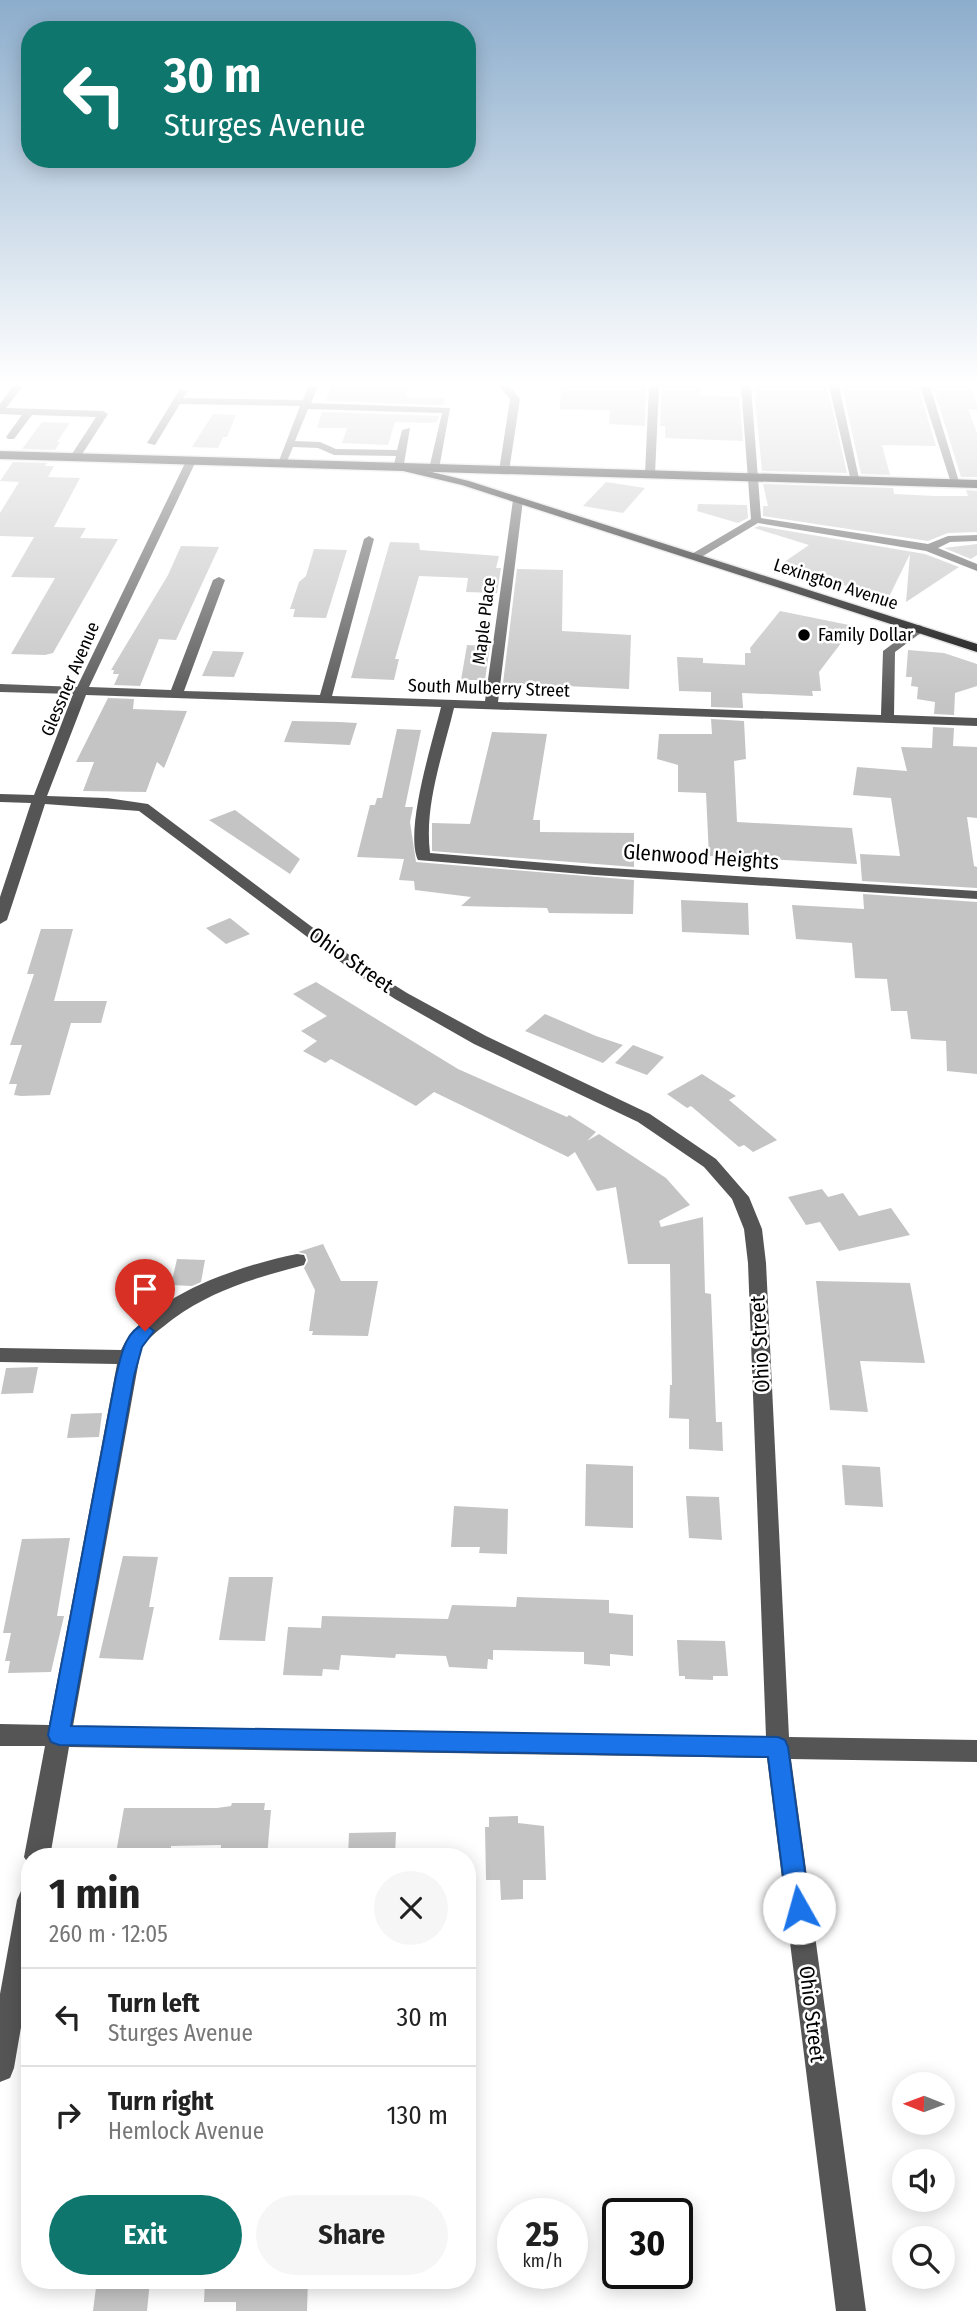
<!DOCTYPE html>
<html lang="en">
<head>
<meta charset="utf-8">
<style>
  :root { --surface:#fff; --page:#f6f6f6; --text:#222; --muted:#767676; --line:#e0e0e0; --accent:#0f766e }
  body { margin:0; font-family:"Fira Sans Condensed",sans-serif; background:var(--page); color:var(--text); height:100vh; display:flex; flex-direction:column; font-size:26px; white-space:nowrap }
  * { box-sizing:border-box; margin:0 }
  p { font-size:23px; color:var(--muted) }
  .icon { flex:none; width:38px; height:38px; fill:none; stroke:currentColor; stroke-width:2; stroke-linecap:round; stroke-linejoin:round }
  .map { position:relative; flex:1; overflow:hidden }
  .details { position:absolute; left:21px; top:1848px; width:455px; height:441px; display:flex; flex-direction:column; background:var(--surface); border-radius:28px; box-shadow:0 4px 18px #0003 }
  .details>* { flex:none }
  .guide { position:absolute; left:21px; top:21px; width:455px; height:147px; border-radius:28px; box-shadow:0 4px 18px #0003; background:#0f766e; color:#fff; overflow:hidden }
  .needle { width:46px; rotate:271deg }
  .fabs { position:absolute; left:892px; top:2072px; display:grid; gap:14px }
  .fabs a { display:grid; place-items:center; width:63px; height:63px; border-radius:50%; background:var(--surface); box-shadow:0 4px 18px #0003; font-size:35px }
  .speed { position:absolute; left:497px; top:2198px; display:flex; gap:14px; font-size:35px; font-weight:700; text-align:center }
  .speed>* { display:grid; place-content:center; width:91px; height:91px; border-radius:50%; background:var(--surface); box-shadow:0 4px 18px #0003; line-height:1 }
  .speed small { font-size:18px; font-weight:400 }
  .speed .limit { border:4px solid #111; border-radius:10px; background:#fff; color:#111 }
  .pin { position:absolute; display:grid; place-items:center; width:60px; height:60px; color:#fff; margin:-72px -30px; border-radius:50% 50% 50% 0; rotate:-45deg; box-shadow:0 0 7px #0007 }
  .pin .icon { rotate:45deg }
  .me { position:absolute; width:77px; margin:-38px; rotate:353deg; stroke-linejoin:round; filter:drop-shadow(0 0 5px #0008) }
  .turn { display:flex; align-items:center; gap:24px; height:147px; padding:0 28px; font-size:32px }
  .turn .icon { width:91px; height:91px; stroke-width:2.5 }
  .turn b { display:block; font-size:49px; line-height:60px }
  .round { display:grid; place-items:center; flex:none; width:74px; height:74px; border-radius:37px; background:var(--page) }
  .head { display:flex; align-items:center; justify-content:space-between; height:119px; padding:0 28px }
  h1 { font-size:42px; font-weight:700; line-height:52px }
  .button { display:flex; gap:14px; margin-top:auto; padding:14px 28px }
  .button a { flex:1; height:80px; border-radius:42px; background:var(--accent); color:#fff; font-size:28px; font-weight:700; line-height:80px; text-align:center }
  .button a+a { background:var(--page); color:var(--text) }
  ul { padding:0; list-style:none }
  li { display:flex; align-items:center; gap:21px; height:98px; padding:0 28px; border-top:2px solid var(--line) }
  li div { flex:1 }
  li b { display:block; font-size:26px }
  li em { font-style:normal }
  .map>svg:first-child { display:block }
  .building { fill:#c4c4c4 }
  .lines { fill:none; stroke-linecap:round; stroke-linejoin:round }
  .major-casing { stroke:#dbdbdb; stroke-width:3 }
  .highway-casing { stroke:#dbdbdb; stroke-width:3 }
  .minor { fill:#555; fill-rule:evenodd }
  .major { fill:#000; fill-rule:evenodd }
  .highway { fill:#000; fill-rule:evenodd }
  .route { fill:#1a73e8; stroke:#114b97; stroke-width:2 }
  .poi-dot { fill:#000; stroke:#fff; stroke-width:2.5 }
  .labels { text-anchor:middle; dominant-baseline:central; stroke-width:5; stroke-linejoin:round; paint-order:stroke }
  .far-street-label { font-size:18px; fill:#000; stroke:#fff }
  .far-poi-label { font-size:18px; fill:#000; stroke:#fff; text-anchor:start }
  .street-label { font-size:21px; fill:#000; stroke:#fff }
</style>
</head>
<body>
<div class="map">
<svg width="977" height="2311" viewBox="0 0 977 2311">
  <rect width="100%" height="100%" fill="#fff"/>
  <path class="building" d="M331,386L407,388L405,397L445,398L443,405L326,401Z
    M561,386H646L645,426L609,424L610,410L560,409Z
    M662,386H700L701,396L739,397L743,441L665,438V426H660Z
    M756,386H827L847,473L762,471L755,398H757Z
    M842,386H918L936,446L882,445L890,475L861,474Z
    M933,386H970L977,405V410L968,409L977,433V477H961Z
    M322,412L439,416L437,422L431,423L395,422L388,445L342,443L347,428H317Z
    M213,414L236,415L227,437H223L218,448L192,447Z
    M42,422L70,423L57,442H60L55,450L22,449Z
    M13,462L47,463L45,466H54L48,477L80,478L54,527L86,528L80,538L118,539L53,653L45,655L11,654L55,578L11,577L34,537L0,536V513L19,482L0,481Z
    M606,482L645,488L623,513L583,506Z
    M763,484L893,488L894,494L935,496H968L966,490L977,491V532L948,533L928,541L763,516V506H768Z
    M698,504L747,505L748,518L738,523L697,511Z
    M759,526L925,554L959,567L906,602L910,554L888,599L780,565L809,545L754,528Z
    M390,542L419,543L420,550L499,556L496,568H501L497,593L466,592L468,578L419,576L395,659H399L394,680L351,678Z
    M977,544V555L971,559L944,548Z
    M181,546L219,547L176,640L159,639L140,686L114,685L119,674H113L114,670H111L168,575Z
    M314,549L347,550L326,618L293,617L295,609H290L299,582L306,576Z
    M517,569L563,570L562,631L631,635L629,689L503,683Z
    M780,611L854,626L819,672L821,691H812L813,696L742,693L743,708L711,707V692L679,691L677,657L703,658V663L745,665V653H751L750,648Z
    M467,645L490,646L485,680H461Z
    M908,650L944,653L977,664V686L955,693L954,715L934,714L935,702L917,699L918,687L911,686L912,677H906Z
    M213,651L244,652L234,677L202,676Z
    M108,698L134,699L133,709L187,711L164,768L157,762L146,792L83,791L94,762H76Z
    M711,719L744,721L746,759L734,761L737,822L852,828L857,864L709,856L706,793L678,792V765L657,759L659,734H712Z
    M292,721L339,722L357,723L350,745L284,742Z
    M933,727L954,728L953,746L977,747V818L967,817L974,866L977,867V888L862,881L860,854L900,856L891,798L853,795L857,767L907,771L901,747L932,748Z
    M397,729L421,730L405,807H413L410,822L416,862L634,880L633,914L549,913L547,908L461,906L471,897L415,890L414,881L399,880L404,859L357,857L370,805H375L377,798H382Z
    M492,732L547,734L533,820H540V832L634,833V867L432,851V823L470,824Z
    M235,810L300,859L290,874L209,820Z
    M863,894L977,902V1074L947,1071L946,1041L911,1039L907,1011H891L887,979L855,978L852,943L796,939L792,905L864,909Z
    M681,900L748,903L749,935L682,932Z
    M230,918L250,934L226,944L206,928Z
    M41,929H73L54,1001H107L101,1023H71L50,1095L21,1096L14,1095L17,1084H9L22,1045H10L34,974H27Z
    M316,982L458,1069L567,1117L569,1115L596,1132L587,1141L599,1134L666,1178L690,1205L659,1221L661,1227L703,1217L705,1293L711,1294L716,1422H722L723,1451L689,1449V1419L669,1418L670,1385H672L670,1264H628L616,1187L597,1191L575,1152L568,1157L434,1092L416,1106L331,1059L325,1063L303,1051L317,1041L301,1031L327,1016L293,994Z
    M545,1014L596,1036L623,1045L603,1063L525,1031Z
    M633,1045L664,1057L647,1075L615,1063Z
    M702,1074L736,1096L729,1100L777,1140L753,1152L744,1145L739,1147L691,1106L687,1108L667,1094Z
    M822,1189L828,1197L843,1193L859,1216L891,1208L910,1235L839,1251L820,1222L806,1225L788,1197Z
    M323,1244L341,1281H378L368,1336L312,1335L313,1331H309L315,1290L304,1268L308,1261L306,1254L298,1252Z
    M177,1259L205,1260L201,1282L192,1286L171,1285Z
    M816,1281L910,1283L925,1363L860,1361L868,1412L830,1410Z
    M38,1367L33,1393L1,1394L6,1368Z
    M102,1413L99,1437L67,1438L71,1414Z
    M586,1464L633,1466V1528L585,1526Z
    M842,1465L880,1467L883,1507L845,1505Z
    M686,1496L719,1497L722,1540L689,1538Z
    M454,1506L508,1509L507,1554L479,1553L480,1547H451Z
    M70,1538L57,1616H64L51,1672L8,1673L10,1661H5L11,1633H3L22,1539Z
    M123,1556L158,1557L149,1607H154L143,1660L99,1658Z
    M229,1577H273L265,1641L219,1640Z
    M517,1597L609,1600V1613L633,1615V1656L610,1654V1666L584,1664V1652L493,1650V1660L488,1659L487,1669L449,1667L446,1656L396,1654L395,1658L341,1655L339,1670L323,1669L322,1676L283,1675L288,1627L321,1628L322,1616L448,1619L452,1605L516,1607Z
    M677,1640L725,1641L728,1676H713V1680L685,1679V1676H679Z
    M232,1803H265L264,1810H271L267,1857H220L221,1845L171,1846V1852H156L155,1857H129L130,1853H116L124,1808H217L231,1806Z
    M518,1816V1823L544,1826L546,1880H523V1899L501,1900L500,1880H486L485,1827H489V1817Z
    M396,1832L395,1857H348L349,1833Z
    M97,2280H150L147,2311H93Z
    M205,2280H308L307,2311H236V2302H204Z"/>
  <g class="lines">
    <g class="major-casing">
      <path id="major" d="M403,465L469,481L977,644V652L462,485L399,470L398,468Z"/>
    </g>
    <g class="highway-casing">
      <path id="highway" d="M0,451L977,480V488L0,459Z"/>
    </g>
    <path class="minor" d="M13,386H23L6,408L103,411L108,414L79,459H71L70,457L96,417L32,415L14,439H8L6,437L22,415L0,414V404Z
      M308,386H318L311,403L450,408L439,469L434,472L429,469L442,413L308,409L295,441L320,442L336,449L397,450L402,430L410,428L404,464L399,467L394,464L396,456L334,455L318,448L293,447L285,466H277L300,406L180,404L155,445L147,443L180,389L188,391L183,398L303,400Z
      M499,386H509L520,399L509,471L504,474L499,471L510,399Z
      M649,386H659L655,474L650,477L645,474Z
      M741,386H751L761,518L928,544L948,536L977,535V541L950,542L938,548L977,564V571L926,551L758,523L698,559H690V555L751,519Z
      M829,386H839L860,483L851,481Z
      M920,386H930L960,485L951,483Z
      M187,459L196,461L89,687L171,690L213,580L219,577L225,580L184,691L320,695L364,539L369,536L374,539L332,696L485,701L513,500L518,497L523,500L498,702L881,715L883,651L918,625L922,626V632L895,652L894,715L977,718V726L454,708C443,754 424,805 430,853L594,867L977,891V899L594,875L418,860C404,831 433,740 441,707L86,695L47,796L107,798L148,804L364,966L407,993L486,1036L650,1114L716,1159L749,1197L762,1229L766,1263L789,1737L977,1740V1762L791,1759L866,2311H836L767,1758L69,1747L50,1857H30V1866L24,1857L45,1746H0V1724L49,1725L117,1364L0,1362V1348L121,1350C147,1295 242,1265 297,1254L304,1255L306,1260L304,1265C256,1278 214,1289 173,1319C162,1328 149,1336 141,1349L73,1726L766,1737L748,1263L744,1229L732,1199L704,1167L638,1122L474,1044L395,999L354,972L139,811L45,804L7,920L0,924V897L31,803L0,802V794L34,795L73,694L0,692V684L77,687Z
      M30,1888V1975L14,2068L10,2078L0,2082V1994L17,1900L21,1891Z"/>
    <use href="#major" class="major"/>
    <use href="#highway" class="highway"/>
  </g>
  <linearGradient id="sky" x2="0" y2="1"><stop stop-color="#8cadcc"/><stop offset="0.54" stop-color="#fff"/><stop offset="1" stop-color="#fff" stop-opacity="0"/></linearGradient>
  <rect width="977" height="709" fill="url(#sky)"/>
  <path class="route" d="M145,1324L154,1331L142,1347L134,1376L71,1726L778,1737L785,1740L788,1747L810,1908L807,1916L799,1919L790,1916L787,1908L768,1757L59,1745L51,1742L48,1735L116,1376C121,1358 124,1331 145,1324Z"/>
  <circle class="poi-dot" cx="804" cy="635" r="7"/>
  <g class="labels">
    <g class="far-street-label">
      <text transform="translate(836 584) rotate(18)">Lexington Avenue</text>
      <text transform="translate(484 621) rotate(-83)">Maple Place</text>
      <text transform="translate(70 679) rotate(-67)">Glessner Avenue</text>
      <text transform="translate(489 688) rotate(2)">South Mulberry Street</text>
    </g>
    <g class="far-poi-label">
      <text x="818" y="635">Family Dollar</text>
    </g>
    <g class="street-label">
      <text transform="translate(701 857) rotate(4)">Glenwood Heights</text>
      <text transform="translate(351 960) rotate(35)">Ohio Street</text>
      <text transform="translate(760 1344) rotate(-93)">Ohio Street</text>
      <text transform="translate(812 2014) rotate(83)">Ohio Street</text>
    </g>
  </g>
</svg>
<div class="fabs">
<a><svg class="needle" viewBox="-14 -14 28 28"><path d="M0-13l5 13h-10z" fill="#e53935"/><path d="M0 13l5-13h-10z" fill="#767676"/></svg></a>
<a><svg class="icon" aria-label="sound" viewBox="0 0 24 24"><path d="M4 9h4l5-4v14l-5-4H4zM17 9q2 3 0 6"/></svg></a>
<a><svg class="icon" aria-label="search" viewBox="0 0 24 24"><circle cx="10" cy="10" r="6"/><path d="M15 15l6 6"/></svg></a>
</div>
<div class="speed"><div>25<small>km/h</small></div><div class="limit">30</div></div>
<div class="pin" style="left:145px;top:1331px;background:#d93025"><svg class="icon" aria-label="arrive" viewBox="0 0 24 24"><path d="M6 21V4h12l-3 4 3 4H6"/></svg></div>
<svg class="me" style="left:799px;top:1908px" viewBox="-20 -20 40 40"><circle r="19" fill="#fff"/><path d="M0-13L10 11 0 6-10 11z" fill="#1a73e8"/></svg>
<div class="guide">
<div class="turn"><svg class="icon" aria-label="left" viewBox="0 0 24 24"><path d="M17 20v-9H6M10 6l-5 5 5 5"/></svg><div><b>30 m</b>Sturges Avenue</div></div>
</div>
<section class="details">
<div class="head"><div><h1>1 min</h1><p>260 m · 12:05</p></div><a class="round"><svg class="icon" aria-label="close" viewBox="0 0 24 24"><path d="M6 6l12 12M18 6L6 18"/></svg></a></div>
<ul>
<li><svg class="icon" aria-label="left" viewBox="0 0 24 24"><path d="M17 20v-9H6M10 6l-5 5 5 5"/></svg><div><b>Turn left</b><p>Sturges Avenue</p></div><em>30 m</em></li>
<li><svg class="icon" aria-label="right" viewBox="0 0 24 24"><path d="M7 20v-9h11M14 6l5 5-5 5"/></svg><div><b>Turn right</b><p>Hemlock Avenue</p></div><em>130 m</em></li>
</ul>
<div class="button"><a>Exit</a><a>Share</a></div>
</section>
</div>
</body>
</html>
